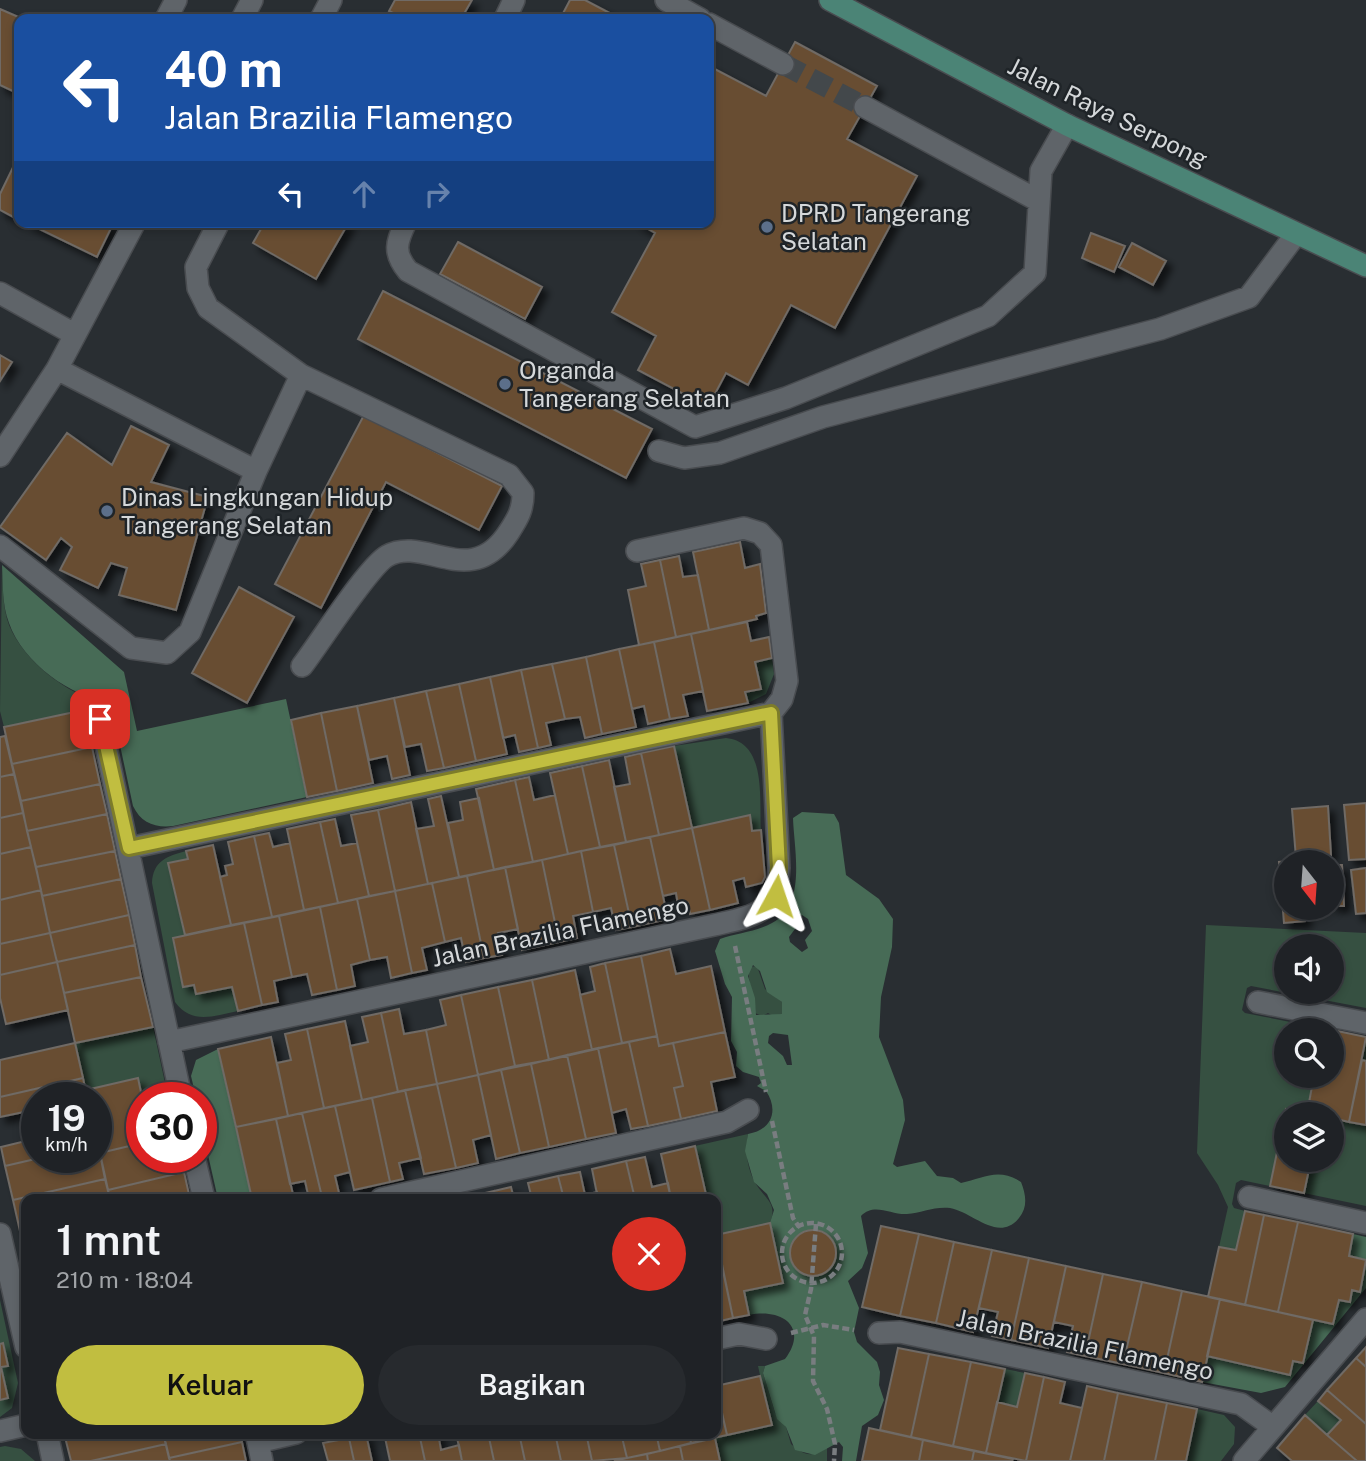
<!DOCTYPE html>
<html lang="id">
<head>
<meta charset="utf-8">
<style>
  :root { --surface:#1f2226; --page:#272a2e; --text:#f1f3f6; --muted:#a1a4a7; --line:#3c3f43; --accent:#c1be40 }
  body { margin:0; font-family:"Public Sans",sans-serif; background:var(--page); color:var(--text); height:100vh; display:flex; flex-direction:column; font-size:26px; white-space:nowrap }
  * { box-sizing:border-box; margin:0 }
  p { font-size:23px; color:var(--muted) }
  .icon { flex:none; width:38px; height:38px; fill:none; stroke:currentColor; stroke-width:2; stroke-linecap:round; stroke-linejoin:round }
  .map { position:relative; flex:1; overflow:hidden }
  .sheet { position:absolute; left:21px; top:1194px; width:700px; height:245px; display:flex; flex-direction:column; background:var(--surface); border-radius:14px; box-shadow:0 4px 10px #0003,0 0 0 2px var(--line) }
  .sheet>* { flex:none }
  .top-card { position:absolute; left:14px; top:14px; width:700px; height:214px; border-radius:14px; box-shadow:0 4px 10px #0003,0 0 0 2px var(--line); background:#1a4fa0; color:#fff; overflow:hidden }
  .needle { width:46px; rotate:163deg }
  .controls { position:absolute; left:1274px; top:850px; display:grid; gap:14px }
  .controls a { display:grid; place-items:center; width:70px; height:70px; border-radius:50%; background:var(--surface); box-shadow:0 4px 10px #0003,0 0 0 2px var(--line); font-size:35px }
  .speed { position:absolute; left:21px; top:1082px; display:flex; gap:14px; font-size:35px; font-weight:700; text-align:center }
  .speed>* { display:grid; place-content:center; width:91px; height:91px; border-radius:50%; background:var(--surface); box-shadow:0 4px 10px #0003,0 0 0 2px var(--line); line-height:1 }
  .speed small { font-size:18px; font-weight:400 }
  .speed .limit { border:10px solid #d22; background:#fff; color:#111 }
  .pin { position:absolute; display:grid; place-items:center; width:60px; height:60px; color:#fff; margin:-30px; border-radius:14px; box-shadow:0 4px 10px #0006 }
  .me { position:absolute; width:77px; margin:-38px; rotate:5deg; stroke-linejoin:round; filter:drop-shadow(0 0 5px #0008) }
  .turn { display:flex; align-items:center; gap:24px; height:147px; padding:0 35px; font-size:32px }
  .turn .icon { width:91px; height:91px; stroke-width:2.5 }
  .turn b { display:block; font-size:49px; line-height:60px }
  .lanes { display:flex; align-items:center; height:66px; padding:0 35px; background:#0003; justify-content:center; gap:35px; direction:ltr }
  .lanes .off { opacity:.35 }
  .round { display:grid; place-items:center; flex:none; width:74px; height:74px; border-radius:37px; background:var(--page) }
  .head { display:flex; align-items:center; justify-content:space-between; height:119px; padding:0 35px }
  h1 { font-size:42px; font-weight:600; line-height:52px }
  .cta { display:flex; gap:14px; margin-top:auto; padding:14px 35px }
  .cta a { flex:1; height:80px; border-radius:42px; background:var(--accent); color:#111; font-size:28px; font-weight:600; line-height:80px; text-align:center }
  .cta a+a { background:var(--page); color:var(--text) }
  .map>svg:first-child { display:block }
  .green { fill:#365041; fill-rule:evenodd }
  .forest { fill:#476b56; fill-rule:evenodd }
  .building { fill:#674e33; stroke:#6f6a65; stroke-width:2; filter:url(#shadow) }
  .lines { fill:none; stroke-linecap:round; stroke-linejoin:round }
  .minor-tunnel { stroke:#43484b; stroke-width:21; stroke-dasharray:21 10; stroke-linecap:butt }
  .minor-casing { stroke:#494c50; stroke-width:24 }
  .major-casing { stroke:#494c50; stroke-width:24 }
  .path { stroke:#797d80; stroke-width:4.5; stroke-dasharray:7 3.5; stroke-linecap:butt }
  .minor { stroke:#5f6469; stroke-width:21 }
  .major { stroke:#4b8476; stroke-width:21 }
  .route-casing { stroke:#7d7c2a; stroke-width:18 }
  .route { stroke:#c1be40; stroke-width:12 }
  .service-dot { fill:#5c6f8a; stroke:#1f2428; stroke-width:2.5 }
  .labels { text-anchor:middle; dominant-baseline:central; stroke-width:5; stroke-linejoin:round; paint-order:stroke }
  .street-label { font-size:24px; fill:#d5d8da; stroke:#1f2428 }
  .poi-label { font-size:24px; fill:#d5d8da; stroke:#1f2428; text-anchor:start }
</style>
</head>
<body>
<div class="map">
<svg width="1366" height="1461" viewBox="0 0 1366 1461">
  <defs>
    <filter id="shadow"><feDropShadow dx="6" dy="6" stdDeviation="3.5" flood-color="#0009"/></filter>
  </defs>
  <rect width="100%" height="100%" fill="#292e32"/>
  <path class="green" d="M2,565C3,584 2,606 9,625C23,660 67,695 104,703L88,706L84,710L4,727L0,711Z
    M772,658L774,674L766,694L748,703L745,693L761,689L755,662Z
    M726,738C767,742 759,799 761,830L752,831L750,815L692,828L674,746Z
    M186,851L188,859L168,863L185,935L173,938L183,987L194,985L196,994L232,987L238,1011C213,1016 192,1025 175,1002L152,883C153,861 167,856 186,851Z
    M1206,925L1366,933V1008L1251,986L1247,988L1242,1010L1245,1013L1366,1037V1206L1241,1180L1236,1183L1232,1204L1234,1208L1245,1211L1236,1250L1219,1247L1228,1207L1218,1185L1197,1153ZM1286,947H1332V992H1286ZM1286,1031H1332V1076H1286ZM1286,1115H1332V1160H1286Z
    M757,966L765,989L782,1002V1014L773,1016L768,1013L762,1016L755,1013C757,997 745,981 750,967Z
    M153,1027L168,1097H142L137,1078L86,1090L75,1043Z
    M748,1134C745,1150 747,1170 756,1184C765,1199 778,1203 770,1223L716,1235V1199H707L695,1146Z
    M0,1300L18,1383L12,1408L0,1417V1400L8,1398L1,1367L8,1365L3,1343L0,1344Z
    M758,1366H765L763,1373L775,1413L786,1427L791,1444C804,1456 813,1458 827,1447V1461H720L715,1438L771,1425Z
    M1005,1369L1025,1373L1017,1407L997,1402Z
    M1318,1401L1341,1420L1327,1435L1305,1415Z
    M1197,1409L1224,1415L1235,1427L1234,1444L1221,1461H1186Z
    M5,1446L21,1449L35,1461H0V1447Z"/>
  <path class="forest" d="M2,565L124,672L137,731L286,699L307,797L173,826C155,828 141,823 133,806L111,703C71,697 23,663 9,623C2,605 3,584 2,565Z
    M802,812L834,814L839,823L846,875L879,899L893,919L892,947L881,997L879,1037L903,1100L905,1120L893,1164L897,1167L925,1161L937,1176L953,1178L961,1183C983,1178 999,1167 1021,1182C1026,1195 1028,1207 1019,1218C998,1243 973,1212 950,1208C935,1206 921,1213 907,1214C891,1215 874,1202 861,1216L868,1253L862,1268L848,1281L859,1308L854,1332L857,1342L877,1362L880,1372L879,1385L884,1400L878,1415L862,1426L856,1461H842L843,1447L839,1442L815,1455L795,1450L786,1427L777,1419L763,1373L765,1366L785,1359C809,1327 782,1308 749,1315L744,1291L783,1283L770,1223L774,1210L767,1194L754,1182L751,1172L745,1151L748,1134C772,1130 779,1110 766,1091L757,1086L761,1083L759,1077L743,1072L736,1066L737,1052L731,1041L732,997L725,984L715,951L720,939C736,933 755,932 772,923C807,905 794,850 793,818ZM802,915L808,919L812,931L805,940L808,948L802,952L790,942L789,937L795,929V918ZM753,965L760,971L767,992L782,1002V1014L756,1015L755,998L748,976ZM773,1033L788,1035L792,1065H787L783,1056L768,1043L769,1036Z
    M218,1049L252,1199H218L201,1124V1097H196L191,1076L196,1060Z
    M1353,1234L1366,1237V1260L1349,1256Z
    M1366,1265V1288L1285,1387L1261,1393L1202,1382L1207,1356L1290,1375L1293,1361L1303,1363L1313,1320L1333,1324L1339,1300L1350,1302L1352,1290L1360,1292Z"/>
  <path class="building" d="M395,0H472L461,19H405L389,11Z
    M570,0H585L621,19H560Z
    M0,9L23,19H19V94L0,85Z
    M795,42L877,86L847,139L917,176L835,328L791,305L748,385L726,373L708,407L638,370L656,336L612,312L655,233L636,222H709V66L766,96Z
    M19,155V220L0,210V194Z
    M25,222H114L97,257Z
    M265,222H349L316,279L253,243Z
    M1091,233L1125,246L1114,272L1082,258Z
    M458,242L542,287L525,319L440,274Z
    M1132,243L1166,261L1153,285L1119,267Z
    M383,291L652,429L626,478L358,339Z
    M0,355L12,362L0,381Z
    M364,415L502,486L479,530L386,482L321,608L275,584Z
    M131,426L169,445L151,482L208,497L176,610L119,595L127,568L111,563L98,588L60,570L72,547L61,538L46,560L0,527L67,433L112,465Z
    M740,542L745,568L760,564L766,613L756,616L757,619L709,630L693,552Z
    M679,556L683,577L698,575L709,630L676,637L660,560Z
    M660,560L676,637L639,645L628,590L646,586L641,564Z
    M239,587L294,617L247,703L192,673Z
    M747,622L751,641L769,637L772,658L755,662L761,689L745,692L748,703L707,711L691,634Z
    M691,634L703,691L683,695L688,716L670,719L654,642Z
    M654,642L670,719L648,724L644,706L632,709L619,649Z
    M619,649L636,727L602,734L586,657Z
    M586,657L602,734L585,738L580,717L565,719L552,664Z
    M552,664L565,719L546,723L551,745L538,748L521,670Z
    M521,670L538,748L519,752L515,735L503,738L490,677Z
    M490,677L507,754L476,761L459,684Z
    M459,684L476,761L444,768L426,691Z
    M426,691L444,768L427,771L421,744L405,747L394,698Z
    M394,698L410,775L392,779L387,756L369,760L357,706Z
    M357,706L373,783L337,791L321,713Z
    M84,710L92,747L12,764L4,727Z
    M321,713L337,791L307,797L291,720Z
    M5,736L14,774L0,777V737Z
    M674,746L692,828L659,835L641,753Z
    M92,747L100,784L21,801L12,764Z
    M641,753L659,835L626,842L614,787L630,784L625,757Z
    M609,760L626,842L600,847L582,766Z
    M582,766L600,847L568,854L550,773Z
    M14,774L23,813L0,818V777Z
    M529,777L534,800L555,795L568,854L533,862L515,780Z
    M515,780L533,862L494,870L476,789Z
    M100,784L107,814L27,831L21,801Z
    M441,796L459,877L428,884L416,829L434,826L428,799Z
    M479,798L494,870L459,877L448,823L463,820L460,802Z
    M411,802L428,884L395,891L378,810Z
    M1366,803V859L1349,860L1344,805Z
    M1328,806L1331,855L1296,858L1292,809Z
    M378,810L395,891L369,896L351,815Z
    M23,813L31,847L0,854V818Z
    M107,814L115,851L36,867L27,831Z
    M750,815L752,831L761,830L765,877L762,883L746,887L744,878L733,881L738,903L710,910L692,828Z
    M335,819L341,846L357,843L369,896L338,903L320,822Z
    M320,822L338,903L304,910L287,829Z
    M692,828L710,910L690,914L688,903L678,905L676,893L663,896L650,837Z
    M269,833L273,847L290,843L304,910L272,917L254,836Z
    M254,836L272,917L231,925L220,877L227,875L225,866L233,864L228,842Z
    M650,837L668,919L632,927L614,845Z
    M213,845L231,925L185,935L168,863L188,859L186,851Z
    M614,845L632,927L616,930L611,908L593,912L581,851Z
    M31,847L41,890L0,900V854Z
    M115,851L121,879L42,896L36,867Z
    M581,851L593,912L573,916L577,938L559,942L542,860Z
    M542,860L559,942L522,950L505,867Z
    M1301,860V863H1286V908H1304L1305,921L1284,923L1279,862Z
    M1332,865H1342L1344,906H1332Z
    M505,867L518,929L498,933L502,955L484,958L467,876Z
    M1366,868V913L1356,914L1351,870Z
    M467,876L484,958L466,962L461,938L445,942L432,883Z
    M121,879L129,915L50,933L42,896Z
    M432,883L445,942L422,948L427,970L412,973L395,891Z
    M41,890L50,933L0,944V900Z
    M395,891L412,973L391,978L387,957L370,960L357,899Z
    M357,899L370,960L351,965L355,986L337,990L320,907Z
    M320,907L337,990L312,995L307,974L292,977L279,916Z
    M129,915L135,945L57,962L50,933Z
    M279,916L292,977L274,981L278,1002L262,1005L244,923Z
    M244,923L262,1005L238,1011L232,987L196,994L194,985L183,987L173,938Z
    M50,933L57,962L0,975V944Z
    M135,945L141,977L64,993L57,962Z
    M670,949L676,974L711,966L725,1032L659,1046L641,956Z
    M641,956L657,1036L622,1043L605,963Z
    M57,962L68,1010L6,1024L0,998V975Z
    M605,963L622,1043L592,1050L580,995L595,991L590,967Z
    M575,970L592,1050L549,1060L532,980Z
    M141,977L153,1027L75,1043L64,993Z
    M532,980L549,1060L515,1066L498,987Z
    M498,987L515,1066L478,1075L461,995Z
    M461,995L478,1075L437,1084L426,1030L446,1025L440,1000Z
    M399,1009L404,1034L426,1030L437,1084L398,1092L381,1013Z
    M381,1013L398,1092L362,1100L350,1046L368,1042L362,1017Z
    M345,1021L362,1100L324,1108L307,1029Z
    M1323,1028L1366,1037L1349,1122L1332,1118V1115L1307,1113L1314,1076H1332V1031Z
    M307,1029L324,1108L288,1116L277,1063L291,1060L285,1034Z
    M725,1032L735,1077L711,1082L717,1111L681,1119L674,1088L683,1086L673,1043Z
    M657,1036L659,1046L673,1043L683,1086L674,1088L681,1119L648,1126L629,1042Z
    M271,1037L288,1116L236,1127L218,1049Z
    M629,1042L648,1126L631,1129L626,1109L612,1113L598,1048Z
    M75,1043L83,1078L0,1097V1060Z
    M598,1048L616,1133L586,1139L567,1055Z
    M567,1055L586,1139L549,1147L531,1064Z
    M1362,1060L1366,1061V1125L1349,1122Z
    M531,1064L549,1147L520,1153L501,1070Z
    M501,1070L520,1153L496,1159L478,1075Z
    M478,1075L491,1135L473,1140L478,1163L456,1168L437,1084Z
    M83,1078L87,1097H37V1121L26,1123L24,1112L0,1117V1097Z
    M138,1078L142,1097V1143L100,1153L96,1136V1097H87L86,1090Z
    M437,1084L456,1168L424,1174L405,1090Z
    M405,1090L421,1158L399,1163L403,1179L390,1182L372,1098Z
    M372,1098L390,1182L354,1190L335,1106Z
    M335,1106L350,1172L335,1176L339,1193L322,1197L302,1113Z
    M1286,1109L1313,1115H1286V1160H1311L1304,1193L1270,1186Z
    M302,1113L322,1197L313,1199H309L305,1181L290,1184L276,1119Z
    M276,1119L294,1199H252L236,1127Z
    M37,1121V1157H44L5,1166L1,1147L30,1140L26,1123Z
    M142,1143V1157H181L184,1172L108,1190L100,1153Z
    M98,1144L105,1179L13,1200L5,1166L44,1157H96Z
    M695,1146L707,1199H671L661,1154Z
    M645,1157L652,1187L668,1183L671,1199H635L626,1161Z
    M626,1161L635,1199H598L592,1169Z
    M184,1172L190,1199H110L108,1190Z
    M580,1172L585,1195L597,1192L598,1199H564L558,1176Z
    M558,1176L564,1199H532L528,1183Z
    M105,1179L110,1199H26V1230L20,1231L13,1200Z
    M511,1187L514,1199H496L494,1191Z
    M494,1191L496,1199H463V1198Z
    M1245,1211L1264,1215L1245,1305L1208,1297L1219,1247L1236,1250Z
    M1264,1215L1298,1222L1278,1312L1245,1305Z
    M1298,1222L1353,1234L1349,1256L1366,1260L1360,1292L1352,1290L1350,1302L1339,1300L1333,1324L1278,1312Z
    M770,1223L783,1283L744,1291L749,1315L733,1318L716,1235Z
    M881,1226L919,1234L900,1316L862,1307Z
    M790 1253a23 23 0 1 1 46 0a23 23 0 1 1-46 0Z
    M919,1234L954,1242L936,1323L900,1316Z
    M716,1238L733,1318L716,1322Z
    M954,1242L992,1250L973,1332L936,1323Z
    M992,1250L1029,1258L1011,1340L992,1336L998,1312L979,1308Z
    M1029,1258L1066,1266L1048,1348L1011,1340Z
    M1066,1266L1103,1274L1085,1356L1067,1352L1073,1326L1054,1322Z
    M1103,1274L1142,1282L1123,1364L1085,1356Z
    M1142,1282L1182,1291L1164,1373L1123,1364Z
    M1182,1291L1220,1299L1202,1382L1164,1373Z
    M1220,1299L1313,1320L1303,1363L1293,1361L1290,1375L1207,1356Z
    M3,1343L8,1366L1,1367L8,1398L0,1400V1344Z
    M1366,1347V1367L1356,1358Z
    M898,1348L929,1354L911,1437L880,1430Z
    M929,1354L971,1362L953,1446L911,1437Z
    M1356,1358L1366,1367V1424L1327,1390Z
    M971,1362L1005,1369L986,1453L953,1446Z
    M1025,1373L1044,1377L1026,1461L986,1453L997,1402L1017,1407Z
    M760,1376L772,1425L727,1435L716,1386Z
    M1044,1377L1065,1382L1060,1403L1082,1408L1070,1461H1026Z
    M1087,1386L1118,1393L1104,1461H1070Z
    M716,1388L727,1435L691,1443L689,1433H716Z
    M1327,1390L1366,1424V1461H1357L1327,1435L1341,1420L1318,1401Z
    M1118,1393L1167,1403L1155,1461H1104Z
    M1167,1403L1197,1409L1186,1461H1155Z
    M1305,1415L1327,1435L1357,1461H1292L1277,1448Z
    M869,1428L923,1440L919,1461H862Z
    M64,1433H163L166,1444L91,1461H71Z
    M163,1433H240L242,1442L169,1458Z
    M384,1433H419L425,1461H390Z
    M419,1433H438L441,1450L459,1445L462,1461H425Z
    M456,1433H488L494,1461H462Z
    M488,1433H519L525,1461H494Z
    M519,1433H555L561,1461H525Z
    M555,1433H586L592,1461H561Z
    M586,1433H621L627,1458L592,1461Z
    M621,1433H656L660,1451L627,1458Z
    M656,1433H689L691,1443L660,1451Z
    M366,1434L372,1461H354L349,1438Z
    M349,1438L354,1461H328L323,1443Z
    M715,1438L720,1461H683L680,1446Z
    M923,1440L974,1451L972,1461H919Z
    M242,1442L246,1461H170L169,1458Z
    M166,1444L170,1461H91Z
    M680,1446L683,1461H648L647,1454Z
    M974,1451L1013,1459L1012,1461H972Z
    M647,1454L648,1461H614L627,1458Z"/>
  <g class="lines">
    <path class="minor-tunnel" d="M783,64L865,107"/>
    <g class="minor-casing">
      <path id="minor" d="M666,0L700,19
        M166,19L176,0
        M242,19L252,0
        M321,19L331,0
        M505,19L514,0
        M709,24L783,64
        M865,107L1039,201
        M219,222L196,267L198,288L208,308L301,375L256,471
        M406,222C396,242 393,253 408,271L695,427L786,398L988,316L1035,273L1041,171L1067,125
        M0,293L74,334
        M301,375L509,475L523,493C523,510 518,518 509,532C471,591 425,535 387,556C368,567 319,644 302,666
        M659,451L684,458L720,453L823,417L1160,329L1249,297L1296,234
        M0,456L57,369L135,222
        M0,546L131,648L167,653L190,632L256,471L57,369
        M100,719L181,1097
        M129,848L771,713
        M1258,1002L1366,1023
        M169,1042L714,925C754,916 777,914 779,868L771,713L782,699L787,681L771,545L760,533L744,528L637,551
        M194,1157L204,1199
        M1249,1197L1366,1223
        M381,1199L727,1122L748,1110
        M0,1234L26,1347
        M879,1333L900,1332L1241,1404L1273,1427
        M716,1339L739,1334L766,1339
        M0,1431L26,1425
        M47,1433L53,1461
        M256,1433L262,1461
        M258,1442L296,1433
        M1244,1461L1366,1319"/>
    </g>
    <g class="major-casing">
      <path id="major" d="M830,0L1067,125L1366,266"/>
    </g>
    <path class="path" d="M735,946L766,1092
      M772,1121L793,1218L799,1227
      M782 1253a30 30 0 1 1 60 0a30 30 0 1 1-60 0Z
      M816,1224L811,1289L805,1315L814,1336L813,1381L827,1409L835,1444L834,1461
      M791,1333L823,1325L854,1330"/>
    <use href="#minor" class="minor"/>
    <use href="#major" class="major"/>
  </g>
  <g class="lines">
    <g class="route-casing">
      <path id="route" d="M100,719L129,848L771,713L779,868L776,896"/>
    </g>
    <use href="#route" class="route"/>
  </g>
  <g class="service-dot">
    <circle cx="767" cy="227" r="7"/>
    <circle cx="505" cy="384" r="7"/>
    <circle cx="107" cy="511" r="7"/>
  </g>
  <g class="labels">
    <g class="street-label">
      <text transform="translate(1108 112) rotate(26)">Jalan Raya Serpong</text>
      <text transform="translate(560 931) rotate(-12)">Jalan Brazilia Flamengo</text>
      <text transform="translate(1085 1344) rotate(12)">Jalan Brazilia Flamengo</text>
    </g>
    <g class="poi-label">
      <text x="781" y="213">DPRD Tangerang<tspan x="781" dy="28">Selatan</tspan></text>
      <text x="519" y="370">Organda<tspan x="519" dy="28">Tangerang Selatan</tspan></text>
      <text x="121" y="497">Dinas Lingkungan Hidup<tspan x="121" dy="28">Tangerang Selatan</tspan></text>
    </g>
  </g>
</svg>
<div class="controls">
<a><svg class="needle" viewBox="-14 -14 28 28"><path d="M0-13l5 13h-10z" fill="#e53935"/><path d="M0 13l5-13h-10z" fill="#a1a4a7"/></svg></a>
<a><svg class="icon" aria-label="sound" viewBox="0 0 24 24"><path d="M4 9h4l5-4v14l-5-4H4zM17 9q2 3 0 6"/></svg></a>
<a><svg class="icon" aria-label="search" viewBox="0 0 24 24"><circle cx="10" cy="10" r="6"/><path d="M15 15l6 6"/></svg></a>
<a><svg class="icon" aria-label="layers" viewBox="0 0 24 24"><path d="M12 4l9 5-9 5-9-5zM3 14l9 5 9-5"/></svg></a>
</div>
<div class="speed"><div>19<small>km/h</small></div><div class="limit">30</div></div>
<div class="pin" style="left:100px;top:719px;background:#d93025"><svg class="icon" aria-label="arrive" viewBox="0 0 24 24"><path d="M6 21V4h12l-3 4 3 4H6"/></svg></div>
<svg class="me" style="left:776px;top:896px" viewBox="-20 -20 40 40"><path d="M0-17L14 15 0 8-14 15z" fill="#c1be40" stroke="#fff" stroke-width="4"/></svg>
<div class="top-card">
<div class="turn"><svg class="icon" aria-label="left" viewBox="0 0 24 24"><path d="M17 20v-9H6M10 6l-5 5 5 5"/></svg><div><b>40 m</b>Jalan Brazilia Flamengo</div></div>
<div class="lanes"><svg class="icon" aria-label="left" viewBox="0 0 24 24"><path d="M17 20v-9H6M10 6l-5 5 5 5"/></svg><svg class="icon off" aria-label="ahead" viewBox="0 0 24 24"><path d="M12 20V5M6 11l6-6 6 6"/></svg><svg class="icon off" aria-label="right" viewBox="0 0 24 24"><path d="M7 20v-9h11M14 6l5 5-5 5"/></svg></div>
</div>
<section class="sheet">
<div class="head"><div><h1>1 mnt</h1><p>210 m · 18:04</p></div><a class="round" style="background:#d93025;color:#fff"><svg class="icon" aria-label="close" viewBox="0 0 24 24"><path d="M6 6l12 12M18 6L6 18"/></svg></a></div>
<div class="cta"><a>Keluar</a><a>Bagikan</a></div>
</section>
</div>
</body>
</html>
